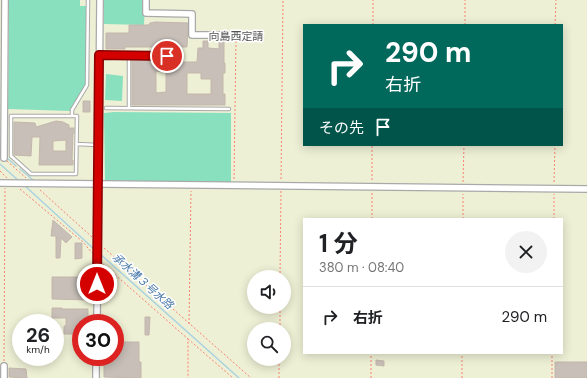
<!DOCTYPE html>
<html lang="ja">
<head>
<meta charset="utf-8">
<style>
  :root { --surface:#fff; --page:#f2f2f2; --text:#202124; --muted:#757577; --line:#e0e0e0 }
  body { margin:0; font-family:"DM Sans","Noto Sans JP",sans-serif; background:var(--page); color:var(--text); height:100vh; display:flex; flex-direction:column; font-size:15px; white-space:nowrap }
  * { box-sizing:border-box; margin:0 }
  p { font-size:13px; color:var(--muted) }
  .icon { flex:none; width:22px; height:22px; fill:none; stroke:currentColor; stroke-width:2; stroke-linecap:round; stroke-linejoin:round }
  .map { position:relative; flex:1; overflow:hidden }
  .sheet { position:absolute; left:303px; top:218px; width:260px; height:136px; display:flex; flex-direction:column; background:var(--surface); border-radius:0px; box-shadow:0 2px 10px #0003 }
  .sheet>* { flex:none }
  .guide { position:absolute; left:303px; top:24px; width:260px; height:122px; border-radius:0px; box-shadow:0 2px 10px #0003; background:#00695c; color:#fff; overflow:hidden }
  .controls { position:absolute; left:247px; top:270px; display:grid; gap:8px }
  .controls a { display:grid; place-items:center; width:44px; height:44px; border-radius:50%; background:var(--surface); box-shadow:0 2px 10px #0003; font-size:20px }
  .speed { position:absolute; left:12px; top:314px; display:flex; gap:8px; font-size:20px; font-weight:700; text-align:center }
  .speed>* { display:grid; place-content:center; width:52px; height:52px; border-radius:50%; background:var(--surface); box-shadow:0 2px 10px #0003; line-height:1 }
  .speed small { font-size:10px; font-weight:400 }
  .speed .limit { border:6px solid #d22; background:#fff; color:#111 }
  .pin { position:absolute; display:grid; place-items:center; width:34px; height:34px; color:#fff; margin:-17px; border:2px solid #fff; border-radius:50%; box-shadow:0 1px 4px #0007 }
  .me { position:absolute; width:44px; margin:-22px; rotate:0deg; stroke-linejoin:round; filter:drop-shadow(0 0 3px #0008) }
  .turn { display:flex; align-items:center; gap:14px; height:84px; padding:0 16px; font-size:18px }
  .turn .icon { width:52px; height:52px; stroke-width:2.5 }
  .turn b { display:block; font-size:28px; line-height:34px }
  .then { display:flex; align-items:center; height:38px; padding:0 16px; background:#0003; gap:8px; font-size:15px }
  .round { display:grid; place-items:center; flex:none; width:42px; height:42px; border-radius:21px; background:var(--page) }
  .overview { display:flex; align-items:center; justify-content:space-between; height:68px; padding:0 16px }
  h1 { font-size:24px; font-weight:700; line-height:30px }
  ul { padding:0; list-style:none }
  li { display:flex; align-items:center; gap:12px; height:60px; padding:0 16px; border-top:1px solid var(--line) }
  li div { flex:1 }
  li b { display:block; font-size:15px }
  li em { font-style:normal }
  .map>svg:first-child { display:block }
  .farmland { fill:#eef0d5; fill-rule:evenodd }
  .pitch { fill:#88e0be }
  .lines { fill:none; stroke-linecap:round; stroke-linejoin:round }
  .stream { stroke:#aad3df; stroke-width:1.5 }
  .building { fill:#c7bfb8; stroke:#c4b6ab; fill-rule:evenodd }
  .service-casing { stroke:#a9a9a9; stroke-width:4.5 }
  .minor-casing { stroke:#a9a9a9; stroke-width:8 }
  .path { stroke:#fa8072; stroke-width:1; stroke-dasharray:2 2; stroke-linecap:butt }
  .service { stroke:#fff; stroke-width:2.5 }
  .minor { stroke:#fff; stroke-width:5.5 }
  .route-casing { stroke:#8a0000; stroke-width:10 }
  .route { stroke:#d40000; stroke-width:7 }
  .labels { text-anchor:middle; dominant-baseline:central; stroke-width:3; stroke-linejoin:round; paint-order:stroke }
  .neighbourhood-label { font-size:11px; fill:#555; stroke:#fff }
  .water-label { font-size:11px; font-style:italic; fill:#4a7aab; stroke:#fff }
</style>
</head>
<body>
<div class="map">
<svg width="587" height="378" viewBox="0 0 587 378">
  <rect width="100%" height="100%" fill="#f2efe9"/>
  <path class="farmland" d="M0,0H587V378H0ZM304,25H562V145H304ZM304,219H562V353H304ZM254,277H284V307H254ZM21,323H55V357H21ZM81,323H115V357H81ZM254,329H284V359H254Z"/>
  <path class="pitch" d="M9,0H80V6H86V85L70,111L8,109Z
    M104,0H145L144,25L104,24Z
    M106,74L123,76L122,101L105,100Z
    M114,112L231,113V182L105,181L104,113Z"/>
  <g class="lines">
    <path class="stream" d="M6,157L16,166
      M0,164L19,181
      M20,169L33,180
      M24,185L95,250
      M99,253L239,378"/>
  </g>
  <path class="building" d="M155,22L188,23L187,47H125V49H106V33H129V25H149L150,23Z
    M219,39H223L224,41V63H225V73H223V94H225V105H132V58H156V67H165V62H197L198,48H203V41H208V48L219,49ZM156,71L166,72V92L156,93ZM187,73H201V79H211V94H187Z
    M83,101H90V112H83Z
    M56,121L63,122L69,125V128H74V133H73L72,160H73V165H39L40,137H32L31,156L14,155V122L35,123L36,127ZM66,140V151H53V141Z
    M53,220L72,237L66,243L61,238L60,258H56V236H51Z
    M75,243H82V258L75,259Z
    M52,277H89V280H93V294H89V300L52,299Z
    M52,308H62V309H88V316H93V323H81V334H64V326H66V318H52Z
    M145,317H150L149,335H145Z
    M115,342H139V362H141V378L104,377V361L106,362V357H115Z
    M376,360L384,361V366L376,365Z
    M555,362H587V378H555Z
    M9,368L26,369L27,378L9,377Z"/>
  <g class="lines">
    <g class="service-casing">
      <path id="service" d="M100,55H180
        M106,108L229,109
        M129,108V56
        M11,116H77L76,174H31L11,156Z
        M72,116V110L87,85L88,0
        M77,144L97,145"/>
    </g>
    <g class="minor-casing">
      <path id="minor" d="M146,0V13L192,14V35H236
        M4,158L5,0
        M0,183L587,189
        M97,323L100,0
        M4,378V366
        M96,378V357"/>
    </g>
    <path class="path" d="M373,25V0
      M465,25V0
      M555,25L556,0
      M7,161L26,178
      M0,171L7,178
      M234,179L236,40
      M281,179L283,0
      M372,180V145
      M463,182L464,145
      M554,182L555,145
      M20,189L83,242L92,253
      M40,190L92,237
      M372,219V192
      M463,219V194
      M554,219V194
      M104,248L251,378
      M103,264L188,339V378
      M280,277L281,191
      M189,324L191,191
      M280,329V307
      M188,339L233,378
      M4,361L5,188
      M279,378V359
      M371,378V353
      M462,378V353
      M552,378V353"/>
    <use href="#service" class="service"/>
    <use href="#minor" class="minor"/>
  </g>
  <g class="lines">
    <g class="route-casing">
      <path id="route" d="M97,284L99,55L167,56"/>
    </g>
    <use href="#route" class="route"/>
  </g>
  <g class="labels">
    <g class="neighbourhood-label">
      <text x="236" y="36">向島西定請</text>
    </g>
    <g class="water-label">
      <text transform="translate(143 281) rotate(42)">承水溝３号水路</text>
    </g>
  </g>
</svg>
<div class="controls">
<a><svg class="icon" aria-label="sound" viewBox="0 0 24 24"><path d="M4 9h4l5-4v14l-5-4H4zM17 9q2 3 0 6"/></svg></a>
<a><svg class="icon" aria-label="search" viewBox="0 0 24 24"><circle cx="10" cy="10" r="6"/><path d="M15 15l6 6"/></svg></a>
</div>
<div class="speed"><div>26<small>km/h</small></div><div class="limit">30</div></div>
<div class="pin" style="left:167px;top:56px;background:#d93025"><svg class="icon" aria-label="arrive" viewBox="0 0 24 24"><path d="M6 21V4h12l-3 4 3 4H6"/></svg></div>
<svg class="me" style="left:97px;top:284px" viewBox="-20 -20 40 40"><circle r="17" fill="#d40000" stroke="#fff" stroke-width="3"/><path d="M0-11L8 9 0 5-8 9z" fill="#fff"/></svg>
<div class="guide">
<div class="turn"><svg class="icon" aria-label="right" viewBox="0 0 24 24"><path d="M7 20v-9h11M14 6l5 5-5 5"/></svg><div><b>290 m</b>右折</div></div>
<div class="then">その先<svg class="icon" aria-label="arrive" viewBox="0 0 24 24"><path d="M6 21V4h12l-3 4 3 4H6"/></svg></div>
</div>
<section class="sheet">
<div class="overview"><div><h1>1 分</h1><p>380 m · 08:40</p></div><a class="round"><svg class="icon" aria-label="close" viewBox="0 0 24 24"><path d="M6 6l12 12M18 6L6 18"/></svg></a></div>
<ul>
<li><svg class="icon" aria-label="right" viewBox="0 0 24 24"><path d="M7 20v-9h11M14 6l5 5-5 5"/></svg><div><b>右折</b></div><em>290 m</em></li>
</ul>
</section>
</div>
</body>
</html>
